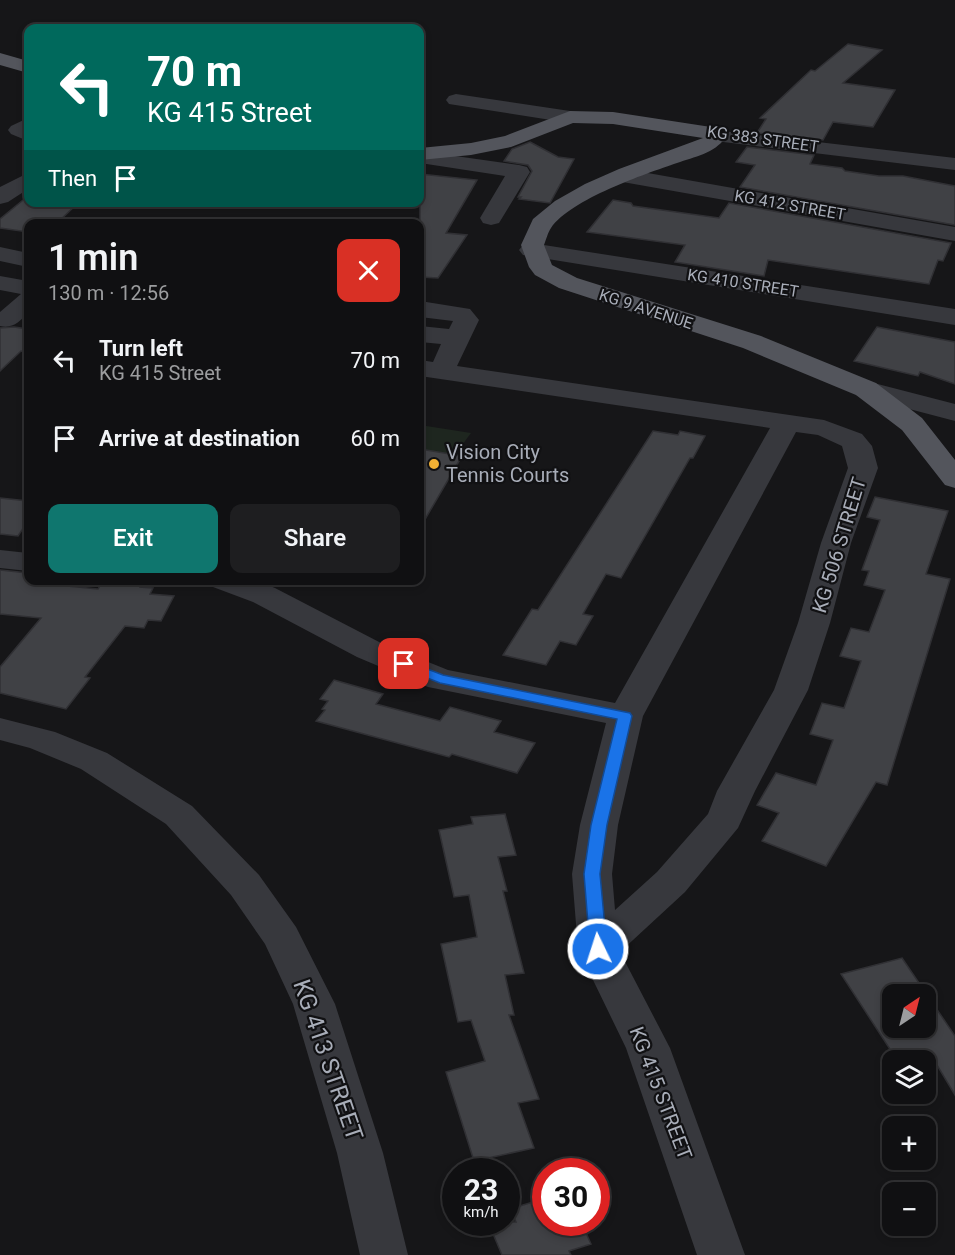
<!DOCTYPE html>
<html lang="en">
<head>
<meta charset="utf-8">
<style>
  :root { --surface:#101012; --page:#1e1e20; --text:#f1f3f6; --muted:#9c9d9f; --line:#303032; --accent:#0f766e }
  body { margin:0; font-family:Roboto,sans-serif; background:var(--page); color:var(--text); height:100vh; display:flex; flex-direction:column; font-size:22px; white-space:nowrap }
  * { box-sizing:border-box; margin:0 }
  p { font-size:20px; color:var(--muted) }
  .icon { flex:none; width:33px; height:33px; fill:none; stroke:currentColor; stroke-width:2; stroke-linecap:round; stroke-linejoin:round }
  .map { position:relative; flex:1; overflow:hidden }
  .details { position:absolute; left:24px; top:219px; width:400px; height:366px; display:flex; flex-direction:column; background:var(--surface); border-radius:12px; box-shadow:0 3px 9px #0003,0 0 0 2px var(--line) }
  .details>* { flex:none }
  .top-card { position:absolute; left:24px; top:24px; width:400px; height:183px; border-radius:12px; box-shadow:0 3px 9px #0003,0 0 0 2px var(--line); background:#00695c; color:#fff; overflow:hidden }
  .needle { width:39px; rotate:35deg }
  .tools { position:absolute; left:882px; top:984px; display:grid; gap:12px }
  .tools a { display:grid; place-items:center; width:54px; height:54px; border-radius:12px; background:var(--surface); box-shadow:0 3px 9px #0003,0 0 0 2px var(--line); font-size:30px }
  .speed { position:absolute; left:442px; top:1158px; display:flex; gap:12px; font-size:30px; font-weight:700; text-align:center }
  .speed>* { display:grid; place-content:center; width:78px; height:78px; border-radius:50%; background:var(--surface); box-shadow:0 3px 9px #0003,0 0 0 2px var(--line); line-height:1 }
  .speed small { font-size:15px; font-weight:400 }
  .speed .limit { border:9px solid #d22; background:#fff; color:#111 }
  .pin { position:absolute; display:grid; place-items:center; width:51px; height:51px; color:#fff; margin:-26px; border-radius:12px; box-shadow:0 3px 9px #0006 }
  .me { position:absolute; width:66px; margin:-33px; rotate:356deg; stroke-linejoin:round; filter:drop-shadow(0 0 4px #0008) }
  .turn { display:flex; align-items:center; gap:21px; height:126px; padding:0 24px; font-size:27px }
  .turn .icon { width:78px; height:78px; stroke-width:2.5 }
  .turn b { display:block; font-size:42px; line-height:51px }
  .then { display:flex; align-items:center; height:57px; padding:0 24px; background:#0003; gap:12px; font-size:22px }
  .round { display:grid; place-items:center; flex:none; width:63px; height:63px; border-radius:12px; background:var(--page) }
  .summary { display:flex; align-items:center; justify-content:space-between; height:102px; padding:0 24px }
  h1 { font-size:36px; font-weight:600; line-height:45px }
  .button { display:flex; gap:12px; margin-top:auto; padding:12px 24px }
  .button a { flex:1; height:69px; border-radius:12px; background:var(--accent); color:#fff; font-size:24px; font-weight:600; line-height:69px; text-align:center }
  .button a+a { background:var(--page); color:var(--text) }
  ul { padding:0; list-style:none }
  li { display:flex; align-items:center; gap:18px; height:78px; padding:0 24px }
  li div { flex:1 }
  li b { display:block; font-size:22px }
  li em { font-style:normal }
  .map>svg:first-child { display:block }
  .green { fill:#1e261f }
  .building { fill:#404145; stroke:#303034; stroke-width:1.5; fill-rule:evenodd }
  .lines { fill:none; stroke-linecap:round; stroke-linejoin:round }
  .minor { fill:#37383d; fill-rule:evenodd }
  .major { fill:#53555c; fill-rule:evenodd }
  .route { fill:#1a73e8; stroke:#114b97; stroke-width:1.5 }
  .poi-dot { fill:#f2b134; stroke:#111113; stroke-width:2 }
  .labels { text-anchor:middle; dominant-baseline:central; stroke-width:4.5; stroke-linejoin:round; paint-order:stroke }
  .far-street-label { font-size:16px; fill:#a8adb8; stroke:#111113 }
  .poi-label { font-size:20px; fill:#a8adb8; stroke:#111113; text-anchor:start }
  .street-label { font-size:20px; fill:#a8adb8; stroke:#111113 }
  .near-street-label { font-size:24px; fill:#a8adb8; stroke:#111113 }
</style>
</head>
<body>
<div class="map">
<svg width="955" height="1255" viewBox="0 0 955 1255">
  <rect width="100%" height="100%" fill="#161618"/>
  <path class="green" d="M420,425L471,433L424,496L420,495Z"/>
  <path class="building" d="M848,44L882,50L843,83L895,90L873,127L833,122L823,140L757,133L766,119L760,118L811,70L815,71Z
    M530,142L558,157L574,159L550,203L519,199L521,197H518L532,171L528,165L504,161L512,149Z
    M747,147L814,155L810,164L842,168L845,171L879,176H903L955,186V225L740,187L755,165L736,162Z
    M420,174L477,180L446,233L467,235L438,278L420,277Z
    M28,196V202H79L56,224H28V232L0,228V219Z
    M613,200L631,203L633,206L719,218L729,203L951,243L943,261L938,260L929,284L768,260L764,276L675,262L685,245L587,232Z
    M14,327L28,329V353L21,351L0,371V328Z
    M877,327L955,342V384L920,372L918,376L854,361Z
    M653,431L678,435L680,431L705,436L693,458H690L621,578L606,574L583,614L593,616L576,645L560,641L546,665L503,655L532,609L538,610Z
    M420,449L462,456L420,528Z
    M875,497L948,511L926,574L950,579L887,785L876,782L826,866L762,841L779,813L757,805L776,773L816,785L833,740L810,734L822,703L844,708L861,661L840,656L851,628L869,632L885,590L864,585L869,571L862,570L880,520L867,517Z
    M0,498L28,501V521L18,536L0,534Z
    M0,570L28,573V580H49L47,584L98,589L103,580H143L140,587L153,588L150,594L174,596L161,621L148,620L144,628L125,626L85,677L90,678L66,709L0,693V667L41,618L0,614Z
    M334,680L383,694L376,704L440,721L450,707L501,721L494,732L535,743L517,773L452,754L449,757L316,721L325,710L322,709L328,701L320,699Z
    M505,814L516,855L498,857L507,891H503L524,973L505,975L514,1015H509L539,1099L518,1103L534,1148L474,1161L446,1072L485,1061L471,1020L458,1022L441,944L477,937L469,895L454,897L439,830L473,824L471,817Z
    M902,958L955,1036V1095L931,1055L910,1060H897L841,974ZM892,994H926V1028H892Z
    M546,1198V1222H581L591,1244L569,1251L571,1255H502L488,1222H516L510,1209Z"/>
  <g class="lines">
    <path class="minor" d="M456,94L570,111L577,113L580,117L577,121L570,123L449,104L446,100L449,96Z
      M28,118V141L11,134L8,130L11,126Z
      M714,130L955,158V170L707,140L704,136L707,132Z
      M420,151L519,165L527,167L530,172L499,223L491,225L483,223L480,218L505,176L420,163Z
      M625,169L955,227V241L617,181L614,176L617,171Z
      M28,173V189L8,202L0,204V187Z
      M531,243L955,309V325L523,255L519,250L523,245Z
      M0,247L28,253V267L0,261Z
      M0,276L28,281V313C20,321 13,329 0,326V312L21,294L0,290Z
      M420,301L470,309L479,320L457,366L824,420L862,434L872,446L878,468L851,543L830,623L808,690L755,791L738,828L685,892L620,952L670,1048L745,1255H697L626,1048L578,949L572,874L580,825L606,723L428,687L357,657L253,602L213,587L208,580H255L275,588L381,643L448,670L615,703L770,428L420,376V360L433,362L441,344L420,342V326L449,329L453,321L420,317ZM796,432L818,435L842,446L848,468L821,543L798,623L774,690L717,791L708,814L657,872L615,910L612,874L618,825L643,716Z
      M866,381L955,404V421L856,395L852,389L856,383Z
      M0,550L28,553V571L0,568Z
      M0,718L55,732L107,753L192,806L259,875L296,927L335,1004L383,1153L408,1255H360L337,1153L293,1004L265,944L231,895L166,824L81,769L30,748L0,740Z"/>
    <path class="major" d="M0,53L28,61V73L0,65Z
      M570,111L613,112L711,127L718,129L725,138C715,153 694,157 677,163C645,174 571,199 551,228C548,232 546,240 544,245L552,265L577,278L761,336L876,383L922,418L955,460V488L945,485L902,430L856,395L743,348L559,288L535,275L529,267L521,245L533,219L555,201L585,184L619,169L703,138L613,124L573,123L511,147L471,155L420,160V148L471,143L505,136Z"/>
  </g>
  <path class="route" d="M404,660L443,675L630,713L632,716L607,825L600,874L607,949L604,954L598,956L592,954L590,949L584,874L591,825L617,719L440,683L399,667L397,664L399,661Z"/>
  <circle class="poi-dot" cx="434" cy="464" r="6"/>
  <g class="labels">
    <g class="far-street-label">
      <text transform="translate(763 139) rotate(8)">KG 383 STREET</text>
      <text transform="translate(790 205) rotate(10)">KG 412 STREET</text>
      <text transform="translate(743 283) rotate(9)">KG 410 STREET</text>
      <text transform="translate(646 309) rotate(18)">KG 9 AVENUE</text>
    </g>
    <g class="poi-label">
      <text x="446" y="452">Vision City<tspan x="446" dy="23">Tennis Courts</tspan></text>
    </g>
    <g class="street-label">
      <text transform="translate(839 545) rotate(-73)">KG 506 STREET</text>
      <text transform="translate(661 1093) rotate(69)">KG 415 STREET</text>
    </g>
    <g class="near-street-label">
      <text transform="translate(328 1060) rotate(71)">KG 413 STREET</text>
    </g>
  </g>
</svg>
<div class="tools">
<a><svg class="needle" viewBox="-14 -14 28 28"><path d="M0-13l5 13h-10z" fill="#e53935"/><path d="M0 13l5-13h-10z" fill="#9c9d9f"/></svg></a>
<a><svg class="icon" aria-label="layers" viewBox="0 0 24 24"><path d="M12 4l9 5-9 5-9-5zM3 14l9 5 9-5"/></svg></a>
<a>+</a>
<a>−</a>
</div>
<div class="speed"><div>23<small>km/h</small></div><div class="limit">30</div></div>
<div class="pin" style="left:404px;top:664px;background:#d93025"><svg class="icon" aria-label="arrive" viewBox="0 0 24 24"><path d="M6 21V4h12l-3 4 3 4H6"/></svg></div>
<svg class="me" style="left:598px;top:949px" viewBox="-20 -20 40 40"><circle r="17" fill="#1a73e8" stroke="#fff" stroke-width="3"/><path d="M0-11L8 9 0 5-8 9z" fill="#fff"/></svg>
<div class="top-card">
<div class="turn"><svg class="icon" aria-label="left" viewBox="0 0 24 24"><path d="M17 20v-9H6M10 6l-5 5 5 5"/></svg><div><b>70 m</b>KG 415 Street</div></div>
<div class="then">Then<svg class="icon" aria-label="arrive" viewBox="0 0 24 24"><path d="M6 21V4h12l-3 4 3 4H6"/></svg></div>
</div>
<section class="details">
<div class="summary"><div><h1>1 min</h1><p>130 m · 12:56</p></div><a class="round" style="background:#d93025;color:#fff"><svg class="icon" aria-label="close" viewBox="0 0 24 24"><path d="M6 6l12 12M18 6L6 18"/></svg></a></div>
<ul>
<li><svg class="icon" aria-label="left" viewBox="0 0 24 24"><path d="M17 20v-9H6M10 6l-5 5 5 5"/></svg><div><b>Turn left</b><p>KG 415 Street</p></div><em>70 m</em></li>
<li><svg class="icon" aria-label="arrive" viewBox="0 0 24 24"><path d="M6 21V4h12l-3 4 3 4H6"/></svg><div><b>Arrive at destination</b></div><em>60 m</em></li>
</ul>
<div class="button"><a>Exit</a><a>Share</a></div>
</section>
</div>
</body>
</html>
